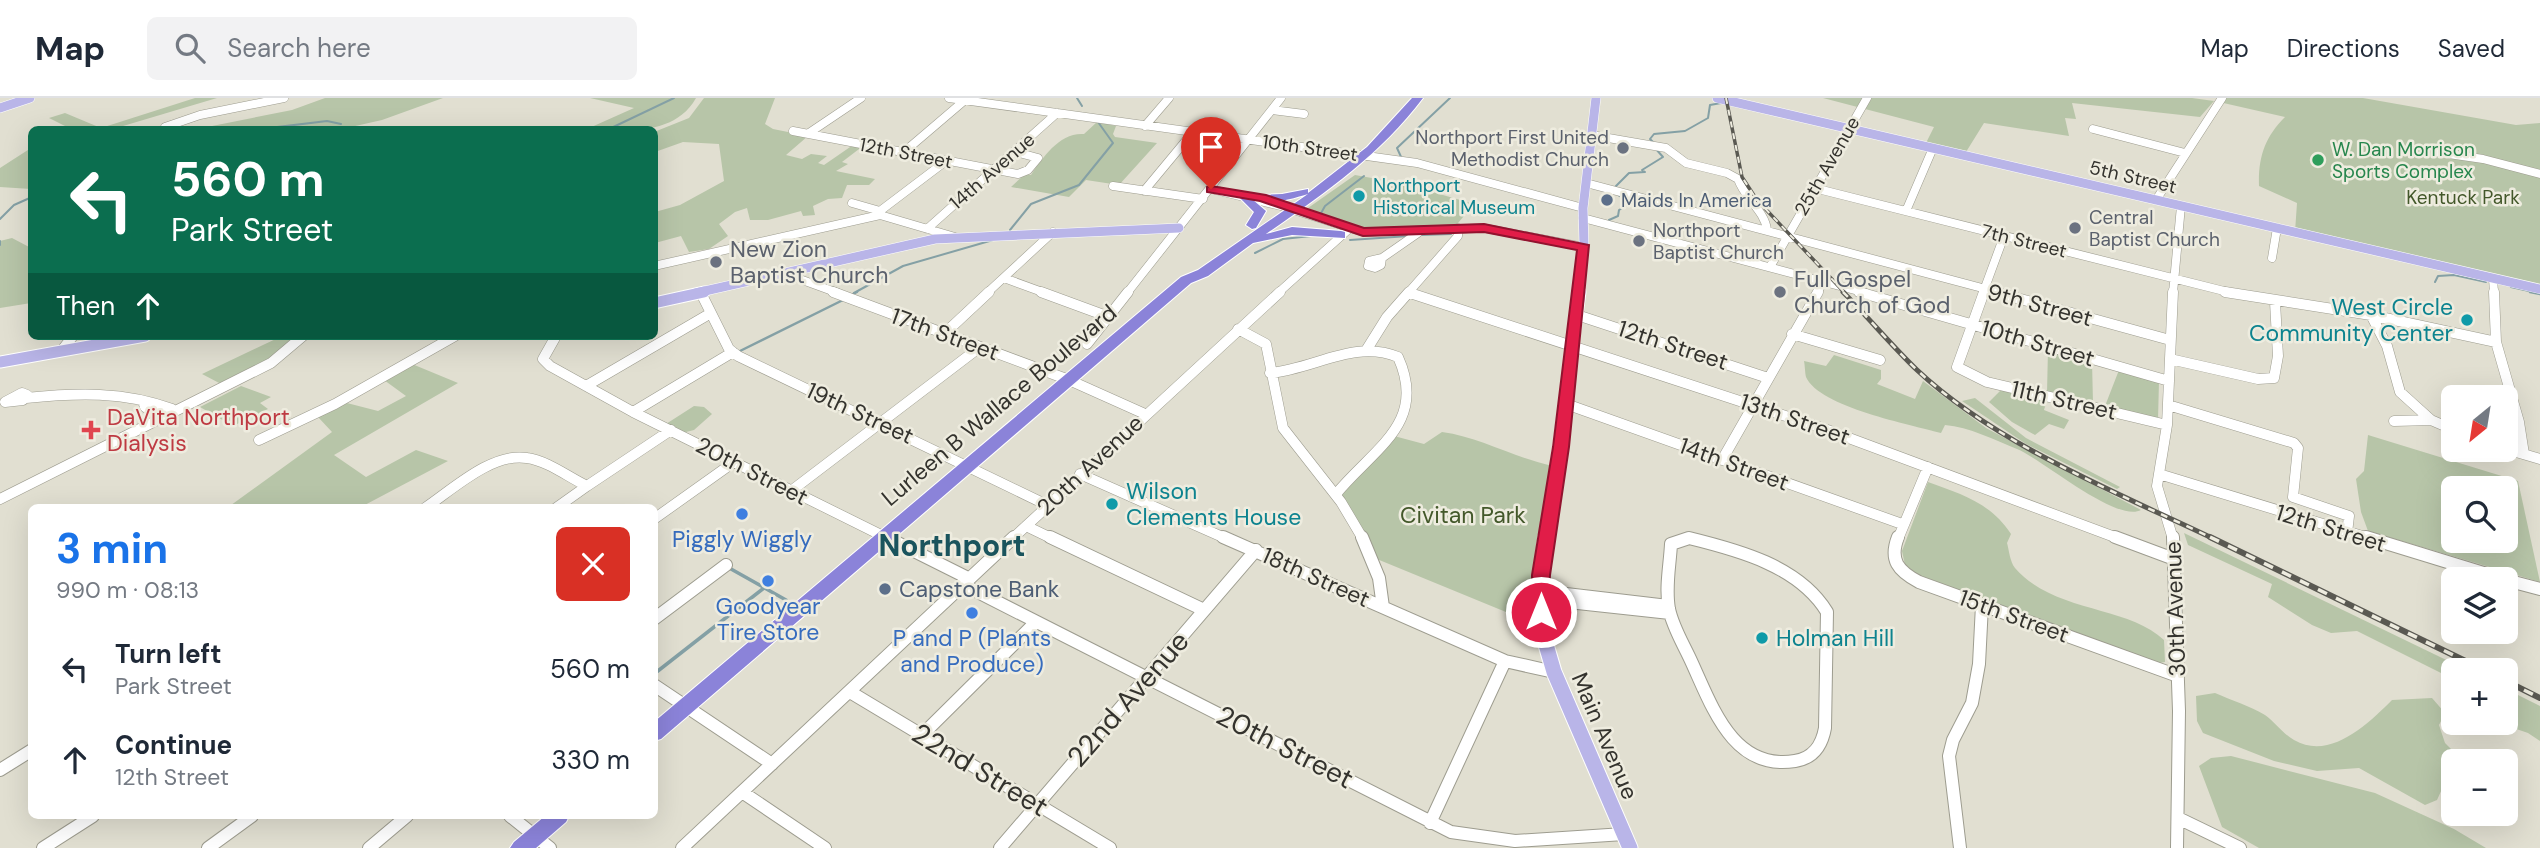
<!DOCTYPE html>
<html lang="en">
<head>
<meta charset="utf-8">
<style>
  :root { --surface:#fff; --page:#f2f2f3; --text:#1f2937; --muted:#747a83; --line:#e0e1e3; --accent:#1a73e8 }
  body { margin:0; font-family:"DM Sans",sans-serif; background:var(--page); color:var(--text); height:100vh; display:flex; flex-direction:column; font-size:26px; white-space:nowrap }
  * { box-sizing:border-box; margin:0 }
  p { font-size:23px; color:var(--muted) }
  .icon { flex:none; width:38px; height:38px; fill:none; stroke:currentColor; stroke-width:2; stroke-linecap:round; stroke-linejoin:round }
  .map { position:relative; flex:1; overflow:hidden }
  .drawer { position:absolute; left:28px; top:406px; width:630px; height:315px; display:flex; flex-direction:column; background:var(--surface); border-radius:10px; box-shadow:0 7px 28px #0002 }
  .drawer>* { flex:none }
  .hud { position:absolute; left:28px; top:28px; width:630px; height:214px; border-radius:10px; box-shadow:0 7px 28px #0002; background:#0b6e4f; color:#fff; overflow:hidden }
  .needle { width:46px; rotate:210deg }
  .buttons { position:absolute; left:2441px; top:287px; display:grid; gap:14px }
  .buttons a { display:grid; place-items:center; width:77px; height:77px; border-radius:10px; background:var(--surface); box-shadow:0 7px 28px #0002; font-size:35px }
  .pin { position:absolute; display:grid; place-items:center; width:60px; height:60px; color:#fff; margin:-72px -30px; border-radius:50% 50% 50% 0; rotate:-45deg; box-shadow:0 0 7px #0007 }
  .pin .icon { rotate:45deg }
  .me { position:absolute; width:77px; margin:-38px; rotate:0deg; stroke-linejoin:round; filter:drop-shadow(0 0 5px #0008) }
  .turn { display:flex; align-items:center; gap:24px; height:147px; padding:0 28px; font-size:32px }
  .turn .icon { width:91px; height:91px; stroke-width:2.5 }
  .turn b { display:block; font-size:49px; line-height:60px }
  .then { display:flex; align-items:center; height:66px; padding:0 28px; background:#0003; gap:14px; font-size:26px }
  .round { display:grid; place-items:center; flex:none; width:74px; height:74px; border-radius:10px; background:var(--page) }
  .headline { display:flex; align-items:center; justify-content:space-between; height:119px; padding:0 28px }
  h1 { font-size:42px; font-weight:700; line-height:52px; color:var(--accent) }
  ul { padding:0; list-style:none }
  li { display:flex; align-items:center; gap:21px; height:91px; padding:0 28px }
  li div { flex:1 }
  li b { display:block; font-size:26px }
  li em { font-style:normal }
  header { display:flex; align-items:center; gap:42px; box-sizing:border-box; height:98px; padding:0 35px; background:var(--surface); border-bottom:2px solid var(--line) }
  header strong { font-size:33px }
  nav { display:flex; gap:38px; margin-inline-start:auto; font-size:24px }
  .search { width:490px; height:63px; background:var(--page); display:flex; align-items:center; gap:18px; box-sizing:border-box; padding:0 24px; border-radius:10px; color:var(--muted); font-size:26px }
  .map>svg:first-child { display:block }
  .green { fill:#b7c5a8; fill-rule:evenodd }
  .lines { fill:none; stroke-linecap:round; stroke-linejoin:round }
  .stream-far2 { stroke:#84a0a5; stroke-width:2 }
  .stream-far1 { stroke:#84a0a5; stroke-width:2.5 }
  .stream { stroke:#84a0a5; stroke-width:3.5 }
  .minor-far2-casing { stroke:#9d9c8f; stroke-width:9 }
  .minor-far1-casing { stroke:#9d9c8f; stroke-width:11 }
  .minor-casing { stroke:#9d9c8f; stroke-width:14 }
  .major-far2-casing { stroke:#fff; stroke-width:10 }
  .major-far1-casing { stroke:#fff; stroke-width:13 }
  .major-casing { stroke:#fff; stroke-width:17 }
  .highway-casing { stroke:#fff; stroke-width:2 }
  .minor-far2 { stroke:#fff; stroke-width:8 }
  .minor-far1 { stroke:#fff; stroke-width:10 }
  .minor { stroke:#fff; stroke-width:12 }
  .major-far2 { stroke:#b9b5e8; stroke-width:9 }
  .major-far1 { stroke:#b9b5e8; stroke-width:11 }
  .major { stroke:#b9b5e8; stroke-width:15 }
  .highway { fill:#8b83d9; fill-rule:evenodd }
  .rail-far2-casing { stroke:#5a5952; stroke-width:3.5 }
  .rail-far1-casing { stroke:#5a5952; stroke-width:5 }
  .rail-casing { stroke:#5a5952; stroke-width:6 }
  .rail-far2 { stroke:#eeecdf; stroke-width:2; stroke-dasharray:6; stroke-linecap:butt }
  .rail-far1 { stroke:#eeecdf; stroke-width:2.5; stroke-dasharray:7; stroke-linecap:butt }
  .rail { stroke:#eeecdf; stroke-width:3.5; stroke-dasharray:10; stroke-linecap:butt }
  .route { fill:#e11d48; stroke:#92132f; stroke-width:2 }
  .worship-dot { fill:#6b7280; stroke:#eeecdf; stroke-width:2.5 }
  .leisure-dot { fill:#2e9e5b; stroke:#eeecdf; stroke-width:2.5 }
  .culture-dot { fill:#0f9aa8; stroke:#eeecdf; stroke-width:2.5 }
  .service-dot { fill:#5c6f8a; stroke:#eeecdf; stroke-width:2.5 }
  .health-dot { fill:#e0444e; stroke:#eeecdf; stroke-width:2.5 }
  .shop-dot { fill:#3f7fe0; stroke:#eeecdf; stroke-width:2.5 }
  .labels { text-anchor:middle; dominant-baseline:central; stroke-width:5; stroke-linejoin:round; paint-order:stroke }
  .far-worship-label { font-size:19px; fill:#5b616d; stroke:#eeecdf; text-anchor:start }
  .far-street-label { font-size:19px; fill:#34332e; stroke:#eeecdf }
  .far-leisure-label { font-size:19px; fill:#27864d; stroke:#eeecdf; text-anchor:start }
  .far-culture-label { font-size:19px; fill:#0d838f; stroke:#eeecdf; text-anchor:start }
  .far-park-label { font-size:19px; fill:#43582a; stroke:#eeecdf }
  .far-service-label { font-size:19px; fill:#4e5e75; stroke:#eeecdf; text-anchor:start }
  .worship-label { font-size:23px; fill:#5b616d; stroke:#eeecdf; text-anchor:start }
  .street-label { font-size:23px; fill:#34332e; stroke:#eeecdf }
  .culture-label { font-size:23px; fill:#0d838f; stroke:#eeecdf; text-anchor:start }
  .health-label { font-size:23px; fill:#be3a42; stroke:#eeecdf; text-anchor:start }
  .park-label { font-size:23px; fill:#43582a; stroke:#eeecdf }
  .shop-label { font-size:23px; fill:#366cbe; stroke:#eeecdf }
  .service-label { font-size:23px; fill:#4e5e75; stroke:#eeecdf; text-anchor:start }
  .near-street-label { font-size:28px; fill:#34332e; stroke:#eeecdf }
  .district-label { font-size:30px; font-weight:bold; fill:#1a545d; stroke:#eeecdf }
</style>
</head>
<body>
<header>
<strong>Map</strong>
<div class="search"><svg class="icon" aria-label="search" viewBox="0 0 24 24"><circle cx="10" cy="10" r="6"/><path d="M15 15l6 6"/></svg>Search here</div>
<nav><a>Map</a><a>Directions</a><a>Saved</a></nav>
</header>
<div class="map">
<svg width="2540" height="750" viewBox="0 0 2540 750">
  <rect width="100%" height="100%" fill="#e1dfd1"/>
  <path class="green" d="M195,0H217L113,31H61L65,28L49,20L65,15L101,30Z
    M325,0H443L382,22L342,31H197L292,12Z
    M590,0H696C674,39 625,32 587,31L634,10Z
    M704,0H775L765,26L773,31L808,38L786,57L802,61L811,56L827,58L818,65L824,67L853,47L863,48L842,64L848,66L836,73L875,81L869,87H847L842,100L828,101L813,108L815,117L803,118L801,113L768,122H750L747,110L735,114L719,126L728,138L709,151L689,154L681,138L655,145V114L680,107L724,83L719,46L683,44L655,54L654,34L689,20Z
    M1823,0H2192L2214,3L2200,19L2072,5L2076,21L2065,20L2069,38L1984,25L1966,54L1926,45L1934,29Z
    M2222,0H2363L2516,27L2540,25V191L2295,134L2297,105L2259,88C2258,59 2265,39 2285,19L2219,4Z
    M1097,24L1116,28L1113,36L1115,39L1157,45L1119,87L1086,82L1069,99L1011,89L1025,76L1031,77C1043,59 1060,34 1084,36Z
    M31,50V91L0,89V70Z
    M1355,77L1405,86L1474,106L1453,131L1363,134L1308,110Z
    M12,140L31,150V205L0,210V143Z
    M282,238H314L223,287L202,276Z
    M2048,251L2092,263L2093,305L2047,295Z
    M1834,257L1881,272V281L1877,286L1915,301L1923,283L1986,330L2141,412C2116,425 2042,361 2017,351C1995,342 1969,329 1945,327L1941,335C1912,327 1819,309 1806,279C1805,275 1805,268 1804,263L1826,268Z
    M412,266L458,285L334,357L366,379L416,352L448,363L361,409L227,410L332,334L318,319L343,304L378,313L406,298L384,282Z
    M2119,272L2159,283L2158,322L2105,308Z
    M241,288L271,299L260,305L268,311L233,328L200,309Z
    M2003,290L2048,299L2044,312L2069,322L2064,331L2049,326L2035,337L2012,324L1989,304Z
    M1975,300L2026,340L2120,389L2117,391L2026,346L1962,303Z
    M694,308L704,309L712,316L694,332L682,335L666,326Z
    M1442,334C1480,339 1514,360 1553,368L1532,495L1533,525L1372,459L1339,397L1394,338L1424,346Z
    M2368,337L2518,383L2540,484L2368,433L2361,414L2356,381L2364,373ZM2454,390H2506V443H2454Z
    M1928,384C1961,396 1991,405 2011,436L2007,445C2009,452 2010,464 2015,470C2054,515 2127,507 2164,542L2165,564L2158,565L1916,476L1905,467L1902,453Z
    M2184,435L2467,572H2454L2453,581L2357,533L2331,535L2312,527L2268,499L2272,486L2188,447Z
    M2506,591L2540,608V643L2528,635L2499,625H2506Z
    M2215,595C2231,602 2250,608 2265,617C2275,624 2283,636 2294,642C2330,663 2368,626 2392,602L2432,600L2445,615L2439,627L2445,645L2463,663H2454L2453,690L2442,691L2437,702L2425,707L2359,670L2317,673L2274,663L2203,635L2197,623L2196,598Z
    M2231,658L2375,695L2454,731L2486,750H2259L2222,729L2199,668L2211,660Z"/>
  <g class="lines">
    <path class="stream-far2" d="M1077,0L1082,8
      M253,32L327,23L341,26
      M607,32L674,0
      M1654,45L1650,41L1654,36L1685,33L1708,20L1710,7L1721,5
      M1402,61L1397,50L1450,0
      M1615,89L1629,75L1645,74L1642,72L1663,59L1655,50
      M1320,117L1325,108L1364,78
      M0,121L14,107L32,99
      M1609,122L1618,118L1619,112L1626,108V102L1618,97
      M1010,132L1031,106L1079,87L1113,45L1098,24
      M1422,137L1451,136
      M1350,142L1409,138
      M0,143V147
      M1255,155L1283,141L1311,138
      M2435,184L2438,178L2454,177L2486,184
      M2511,189L2538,195
      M854,195L903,168L993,142"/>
    <path class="stream-far1" d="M2530,194L2540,196
      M853,196L857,194
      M740,253L843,202"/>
    <path class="stream" d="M731,471L786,502
      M654,576L764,490"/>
    <g class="minor-far2-casing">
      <path id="minor-far2" d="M949,0L1417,65L1583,110
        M1272,12L1304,16
        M1145,28L1169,0
        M165,29L200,17L284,0
        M2093,31L2185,55
        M793,33L1018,76L1028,72L1038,60L1016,54
        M809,35L861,0
        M1591,37L1666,50L1686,65L1727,75L1738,81C1744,100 1765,113 1767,132
        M904,54L965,2
        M2435,54L2483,61L2540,76
        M1586,85L2001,195
        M1113,88L1203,101
        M1814,90L2232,195
        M1211,91L1281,108L1363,134L1484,130L1584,149
        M1144,93L1193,34
        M2156,102L2222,0
        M852,105L880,113
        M880,113L946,63
        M1906,113L1933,50
        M1583,120L1866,195
        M927,131L1057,15
        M1382,160L1418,135
        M1382,160L1381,167L1375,170L1368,168L1369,163Z
        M2272,160L2277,130
        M654,168L880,117L955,139
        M1770,169L1867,0
        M783,175L838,195
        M1004,180L1045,195
        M2493,180L2494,195
        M987,195L1053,134
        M1127,195L1281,0
        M1278,195L1349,131
        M1408,195L1458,138V130
        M1817,195L1823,184
        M1983,195L2004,138
        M2173,195L2181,108"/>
    </g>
    <g class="minor-far1-casing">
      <path id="minor-far1" d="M833,194L1069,282L1145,316
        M1041,194L1109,219
        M1859,194L2169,283
        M1984,194L1957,269L1987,284L2167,327
        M1995,194L2170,242
        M2225,194L2371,217L2496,244
        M2494,194L2496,244L2519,324L2524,356
        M701,195L729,251L738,258L1047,407
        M1410,195L1822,330L2120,441
        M1577,217L1768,280
        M2371,217L2387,248L2400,294L2431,322
        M1238,231L1266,246L1283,330L1341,404L1363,441
        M944,236L989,194
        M1792,236L1880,262
        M556,238L543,261L550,268L633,314L889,441
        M1087,246L1128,194
        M1367,251L1387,219L1409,194
        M62,252L73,238
        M2170,261L2258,281L2274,280L2278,258L2275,204
        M1270,275C1315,271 1354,241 1398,259C1428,325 1374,350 1336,396
        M586,288L711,215
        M22,295L27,297L23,302L5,304Z
        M26,300C76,295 124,293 172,311L170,317L160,318L145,309L143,303
        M1566,306L1902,426
        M2168,307L2294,345L2298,350L2293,399L2349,418L2347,435
        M633,314L733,254
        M2394,323L2431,322L2454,332
        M259,342L335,306L455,238
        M2506,351L2540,361
        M1722,362L1818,194
        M1080,376L1227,441
        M2159,376L2372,441
        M791,393L980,249
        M0,401L271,265L303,238
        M425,410C452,392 492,354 527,360C548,363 568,379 587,388L671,332
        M556,410L587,388
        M654,421L734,364
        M1026,428L1053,441
        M1012,441L1280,194
        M1686,441H1693
        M1898,441L1928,369
        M2173,441L2157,388L2167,327L2173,194"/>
    </g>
    <g class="minor-casing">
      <path id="minor" d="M886,439L968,480
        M1050,439L1204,512
        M1223,439L1505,563L1554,574
        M1362,439L1379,480L1383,509
        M1898,439C1889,462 1898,473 1919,484L2178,578
        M2115,439L2174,461
        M2173,439L2179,613L2177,750
        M2366,439L2503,481
        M1689,440C1738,452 1799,468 1827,514L1825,630C1822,647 1814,660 1795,663C1734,673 1713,611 1692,565C1684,547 1673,530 1669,511C1665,489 1670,467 1671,446Z
        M2506,482L2540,491
        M962,486L1451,734L1515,743L1624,736
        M1540,496L1550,502L1670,515
        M1540,496L1549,494L1668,508
        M654,521L726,467
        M654,587L772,666
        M850,594L1110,750
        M922,637L1036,524
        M0,672L32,652
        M742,694L825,750
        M510,718L550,750
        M2178,720L2240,750
        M1430,725L1505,563
        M43,750L93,718
        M208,750L252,718
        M369,750L407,718
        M682,750L1014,439
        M1000,750L1256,452
        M1960,750L1949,658L1953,642L1972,605L1979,566L1982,507"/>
    </g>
    <g class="major-far2-casing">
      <path id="major-far2" d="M1717,0L2540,191
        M0,10L30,0
        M696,195L935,141L1179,130
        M1579,195L1584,149L1583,110L1596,0"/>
    </g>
    <g class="major-far1-casing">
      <path id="major-far1" d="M654,205L704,194
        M0,264L145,238
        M1546,441L1580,194"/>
    </g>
    <g class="major-casing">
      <path id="major" d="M1546,439L1541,477L1542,533L1554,574L1630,750"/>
    </g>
    <g class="highway-casing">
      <path id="highway" d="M1412,0H1423C1381,56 1324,96 1266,136L1292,129L1341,133L1345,134V140L1292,137L1253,145L1208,178L1191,185L661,641L654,643V624L1181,179L1198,172L1308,96C1291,101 1276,106 1258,103V97L1282,96L1308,91V95L1367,49Z
        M1246,96L1266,113L1256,130L1252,131L1246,127L1254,114L1240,100Z
        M545,718H569L566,724L536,750H510L514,744Z"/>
    </g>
    <use href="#minor-far2" class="minor-far2"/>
    <use href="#minor-far1" class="minor-far1"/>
    <use href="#minor" class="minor"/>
    <use href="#major-far2" class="major-far2"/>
    <use href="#major-far1" class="major-far1"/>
    <use href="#major" class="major"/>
    <use href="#highway" class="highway"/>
    <g class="rail-far2-casing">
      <path id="rail-far2" d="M1726,0L1742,79L1757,102L1845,195"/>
    </g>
    <g class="rail-far1-casing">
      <path id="rail-far1" d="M1843,194C1868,219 1891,247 1917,272C1997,347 2116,394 2214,441"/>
    </g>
    <g class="rail-casing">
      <path id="rail" d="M2210,439L2484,572
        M2506,583L2540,600"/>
    </g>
    <use href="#rail-far2" class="rail-far2"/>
    <use href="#rail-far1" class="rail-far1"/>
    <use href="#rail" class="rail"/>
  </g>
  <path class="route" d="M1211,88L1266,97L1364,130L1484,126L1589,147L1569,349L1550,477L1547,519H1535L1532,514V477L1553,349L1577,152L1484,134L1363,138L1260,103L1207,94V89Z"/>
  <g class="worship-dot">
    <circle cx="1623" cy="50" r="7"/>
    <circle cx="2075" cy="130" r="7"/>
    <circle cx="1639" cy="143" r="7"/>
    <circle cx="716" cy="164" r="7"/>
    <circle cx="1780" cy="194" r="7"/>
  </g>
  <circle class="leisure-dot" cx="2318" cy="62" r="7"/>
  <g class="culture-dot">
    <circle cx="1359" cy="98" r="7"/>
    <circle cx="2467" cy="222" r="7"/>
    <circle cx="1112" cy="406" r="7"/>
    <circle cx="1762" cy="540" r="7"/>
  </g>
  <g class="service-dot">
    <circle cx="1607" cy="102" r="7"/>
    <circle cx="885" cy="491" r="7"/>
  </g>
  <path class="health-dot" d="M87.5 321.5h7v7h7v7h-7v7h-7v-7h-7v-7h7z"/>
  <g class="shop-dot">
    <circle cx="742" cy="416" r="7"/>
    <circle cx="768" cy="483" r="7"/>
    <circle cx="972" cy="515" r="7"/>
  </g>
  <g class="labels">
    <g class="far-worship-label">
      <text x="1609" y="39" text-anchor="end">Northport First United<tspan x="1609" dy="22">Methodist Church</tspan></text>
      <text x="2089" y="119">Central<tspan x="2089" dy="22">Baptist Church</tspan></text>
      <text x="1653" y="132">Northport<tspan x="1653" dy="22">Baptist Church</tspan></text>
    </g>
    <g class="far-street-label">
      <text transform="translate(1310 50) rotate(8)">10th Street</text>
      <text transform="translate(906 55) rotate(11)">12th Street</text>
      <text transform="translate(1827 68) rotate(-60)">25th Avenue</text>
      <text transform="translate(992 73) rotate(-41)">14th Avenue</text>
      <text transform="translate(2133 79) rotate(13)">5th Street</text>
      <text transform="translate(2024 143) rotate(14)">7th Street</text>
    </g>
    <g class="far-leisure-label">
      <text x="2332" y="51">W. Dan Morrison<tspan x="2332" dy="22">Sports Complex</tspan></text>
    </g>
    <g class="far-culture-label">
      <text x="1373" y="87">Northport<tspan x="1373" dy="22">Historical Museum</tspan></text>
    </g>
    <g class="far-park-label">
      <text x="2463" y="99">Kentuck Park</text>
    </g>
    <g class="far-service-label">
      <text x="1621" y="102">Maids In America</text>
    </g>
    <g class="worship-label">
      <text x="730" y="151">New Zion<tspan x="730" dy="26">Baptist Church</tspan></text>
      <text x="1794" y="181">Full Gospel<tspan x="1794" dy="26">Church of God</tspan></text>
    </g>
    <g class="street-label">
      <text transform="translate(2040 207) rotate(15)">9th Street</text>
      <text transform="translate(945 236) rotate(20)">17th Street</text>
      <text transform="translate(2038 245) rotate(16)">10th Street</text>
      <text transform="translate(1673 247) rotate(18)">12th Street</text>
      <text transform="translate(2064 302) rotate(13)">11th Street</text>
      <text transform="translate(999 307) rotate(-40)">Lurleen B Wallace Boulevard</text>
      <text transform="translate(860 315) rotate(25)">19th Street</text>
      <text transform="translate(1795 321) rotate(19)">13th Street</text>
      <text transform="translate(1734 366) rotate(20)">14th Street</text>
      <text transform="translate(1090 367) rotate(-43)">20th Avenue</text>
      <text transform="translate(752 373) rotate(27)">20th Street</text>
      <text transform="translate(2331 430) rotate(17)">12th Street</text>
      <text transform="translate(1316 479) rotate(24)">18th Street</text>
      <text transform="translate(2175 511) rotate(-92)">30th Avenue</text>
      <text transform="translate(2014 518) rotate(20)">15th Street</text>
      <text transform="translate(1605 638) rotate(67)">Main Avenue</text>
    </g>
    <g class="culture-label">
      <text x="2453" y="209" text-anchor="end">West Circle<tspan x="2453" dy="26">Community Center</tspan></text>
      <text x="1126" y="393">Wilson<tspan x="1126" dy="26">Clements House</tspan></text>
      <text x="1776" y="540">Holman Hill</text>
    </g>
    <g class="health-label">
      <text x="107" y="319">DaVita Northport<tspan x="107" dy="26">Dialysis</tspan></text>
    </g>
    <g class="park-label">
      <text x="1463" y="417">Civitan Park</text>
    </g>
    <g class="shop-label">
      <text x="742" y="441">Piggly Wiggly</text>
      <text x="768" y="508">Goodyear<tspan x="768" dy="26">Tire Store</tspan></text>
      <text x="972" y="540">P and P (Plants<tspan x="972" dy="26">and Produce)</tspan></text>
    </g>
    <g class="service-label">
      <text x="899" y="491">Capstone Bank</text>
    </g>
    <g class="near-street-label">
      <text transform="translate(1128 601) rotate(-49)">22nd Avenue</text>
      <text transform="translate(1285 649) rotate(27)">20th Street</text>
      <text transform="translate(980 672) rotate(31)">22nd Street</text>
    </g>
    <g class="district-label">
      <text x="952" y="447">Northport</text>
    </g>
  </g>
</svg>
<div class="buttons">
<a><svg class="needle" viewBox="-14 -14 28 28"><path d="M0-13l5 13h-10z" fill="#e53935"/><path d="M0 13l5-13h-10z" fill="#747a83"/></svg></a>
<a><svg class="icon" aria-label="search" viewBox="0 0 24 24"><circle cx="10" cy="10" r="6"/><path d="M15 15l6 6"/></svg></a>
<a><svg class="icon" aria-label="layers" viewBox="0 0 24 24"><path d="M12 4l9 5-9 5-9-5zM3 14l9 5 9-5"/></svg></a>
<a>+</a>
<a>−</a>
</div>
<div class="pin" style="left:1211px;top:91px;background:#d93025"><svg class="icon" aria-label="arrive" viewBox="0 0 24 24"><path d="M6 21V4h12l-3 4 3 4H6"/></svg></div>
<svg class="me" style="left:1541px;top:514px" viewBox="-20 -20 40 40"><circle r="17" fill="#e11d48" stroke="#fff" stroke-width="3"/><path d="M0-11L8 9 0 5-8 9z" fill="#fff"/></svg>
<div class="hud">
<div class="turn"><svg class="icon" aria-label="left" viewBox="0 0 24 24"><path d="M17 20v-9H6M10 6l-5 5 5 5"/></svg><div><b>560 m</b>Park Street</div></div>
<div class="then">Then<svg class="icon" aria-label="ahead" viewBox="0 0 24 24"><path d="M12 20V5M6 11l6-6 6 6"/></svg></div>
</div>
<section class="drawer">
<div class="headline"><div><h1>3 min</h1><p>990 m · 08:13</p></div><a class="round" style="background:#d93025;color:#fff"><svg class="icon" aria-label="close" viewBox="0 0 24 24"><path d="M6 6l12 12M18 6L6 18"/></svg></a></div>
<ul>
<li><svg class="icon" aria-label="left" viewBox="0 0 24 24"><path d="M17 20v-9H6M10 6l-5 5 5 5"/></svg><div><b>Turn left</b><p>Park Street</p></div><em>560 m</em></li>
<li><svg class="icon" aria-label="ahead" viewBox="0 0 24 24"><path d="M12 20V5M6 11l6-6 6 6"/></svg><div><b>Continue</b><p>12th Street</p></div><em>330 m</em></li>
</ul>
</section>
</div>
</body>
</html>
